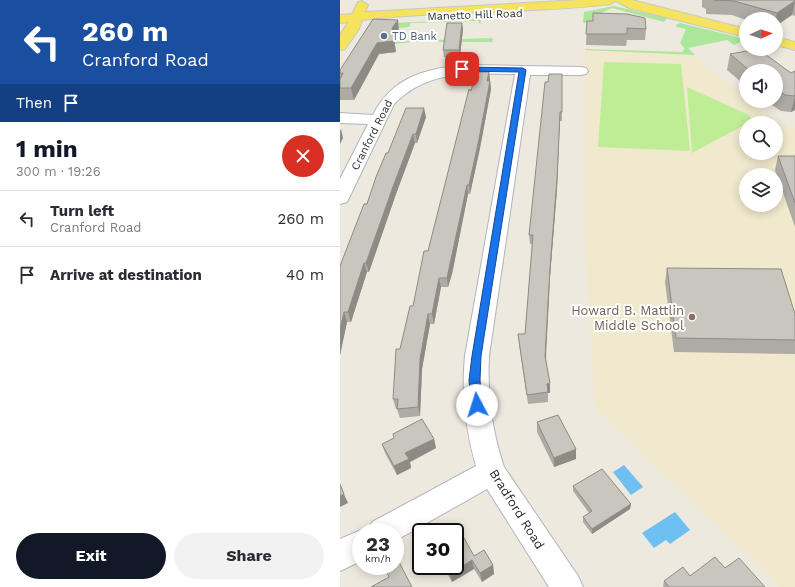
<!DOCTYPE html>
<html lang="en">
<head>
<meta charset="utf-8">
<style>
  :root { --surface:#fff; --page:#f2f2f3; --text:#2b2b33; --muted:#7c7c81; --line:#e1e1e2; --accent:#111827 }
  body { margin:0; font-family:"Work Sans",sans-serif; background:var(--page); color:var(--text); height:100vh; display:flex; flex-direction:column; font-size:15px; white-space:nowrap }
  * { box-sizing:border-box; margin:0 }
  p { font-size:13px; color:var(--muted) }
  .icon { flex:none; width:22px; height:22px; fill:none; stroke:currentColor; stroke-width:2; stroke-linecap:round; stroke-linejoin:round }
  .map { position:relative; flex:1; overflow:hidden }
  .side { display:flex; flex-direction:column; background:var(--surface); width:340px }
  .side>* { flex:none }
  .guide { background:#1a4fa0; color:#fff; overflow:hidden }
  .needle { width:26px; rotate:87deg }
  .fabs { position:absolute; left:399px; top:12px; display:grid; gap:8px }
  .fabs a { display:grid; place-items:center; width:44px; height:44px; border-radius:50%; background:var(--surface); box-shadow:0 2px 10px #0003; font-size:20px }
  .speed { position:absolute; left:12px; top:523px; display:flex; gap:8px; font-size:20px; font-weight:700; text-align:center }
  .speed>* { display:grid; place-content:center; width:52px; height:52px; border-radius:50%; background:var(--surface); box-shadow:0 2px 10px #0003; line-height:1 }
  .speed small { font-size:10px; font-weight:400 }
  .speed .limit { border:2px solid #111; border-radius:6px; background:#fff; color:#111 }
  .pin { position:absolute; display:grid; place-items:center; width:34px; height:34px; color:#fff; margin:-17px; border-radius:8px; box-shadow:0 2px 6px #0006 }
  .me { position:absolute; width:44px; margin:-22px; rotate:355deg; stroke-linejoin:round; filter:drop-shadow(0 0 3px #0008) }
  .turn { display:flex; align-items:center; gap:14px; height:84px; padding:0 16px; font-size:18px }
  .turn .icon { width:52px; height:52px; stroke-width:2.5 }
  .turn b { display:block; font-size:28px; line-height:34px }
  .then { display:flex; align-items:center; height:38px; padding:0 16px; background:#0003; gap:8px; font-size:15px }
  .round { display:grid; place-items:center; flex:none; width:42px; height:42px; border-radius:21px; background:var(--page) }
  .overview { display:flex; align-items:center; justify-content:space-between; height:68px; padding:0 16px }
  h1 { font-size:24px; font-weight:700; line-height:30px; color:var(--accent) }
  .action { display:flex; gap:8px; margin-top:auto; padding:8px 16px }
  .action a { flex:1; height:46px; border-radius:24px; background:var(--accent); color:#fff; font-size:16px; font-weight:700; line-height:46px; text-align:center }
  .action a+a { background:var(--page); color:var(--text) }
  ul { padding:0; list-style:none }
  li { display:flex; align-items:center; gap:12px; height:56px; padding:0 16px; border-top:1px solid var(--line) }
  li div { flex:1 }
  li b { display:block; font-size:15px }
  li em { font-style:normal }
  main { display:flex; flex:1; min-height:0 }
  .map>svg:first-child { display:block }
  .education { fill:#f0e9ce; fill-rule:evenodd }
  .green { fill:#abe69a }
  .pitch { fill:#beed96 }
  .water { fill:#6fc0f2 }
  .lines { fill:none; stroke-linecap:round; stroke-linejoin:round }
  .minor-casing { stroke:#b2b3c0; stroke-width:2 }
  .major-casing { stroke:#c8c8c8; stroke-width:2 }
  .minor { fill:#fff; fill-rule:evenodd }
  .major { fill:#f5e35d; fill-rule:evenodd }
  .wall { fill:#adaba3 }
  .shaded-wall { fill:#8d8b84 }
  .building { fill:#c9c7bd; stroke:#8d8b84 }
  .route { fill:#1a73e8; stroke:#114b97 }
  .service-dot { fill:#5c6f8a; stroke:#fff; stroke-width:1.5 }
  .education-dot { fill:#8d6e63; stroke:#fff; stroke-width:1.5 }
  .labels { text-anchor:middle; dominant-baseline:central; stroke-width:4; stroke-linejoin:round; paint-order:stroke }
  .far-street-label { font-size:11px; fill:#2c2c2c; stroke:#fff }
  .far-service-label { font-size:11px; fill:#4e5e75; stroke:#fff; text-anchor:start }
  .education-label { font-size:13px; fill:#785e54; stroke:#fff; text-anchor:end }
  .street-label { font-size:13px; fill:#2c2c2c; stroke:#fff }
</style>
</head>
<body>
<main>
<section class="side">
<div class="guide">
<div class="turn"><svg class="icon" aria-label="left" viewBox="0 0 24 24"><path d="M17 20v-9H6M10 6l-5 5 5 5"/></svg><div><b>260 m</b>Cranford Road</div></div>
<div class="then">Then<svg class="icon" aria-label="arrive" viewBox="0 0 24 24"><path d="M6 21V4h12l-3 4 3 4H6"/></svg></div>
</div>
<div class="overview"><div><h1>1 min</h1><p>300 m · 19:26</p></div><a class="round" style="background:#d93025;color:#fff"><svg class="icon" aria-label="close" viewBox="0 0 24 24"><path d="M6 6l12 12M18 6L6 18"/></svg></a></div>
<ul>
<li><svg class="icon" aria-label="left" viewBox="0 0 24 24"><path d="M17 20v-9H6M10 6l-5 5 5 5"/></svg><div><b>Turn left</b><p>Cranford Road</p></div><em>260 m</em></li>
<li><svg class="icon" aria-label="arrive" viewBox="0 0 24 24"><path d="M6 21V4h12l-3 4 3 4H6"/></svg><div><b>Arrive at destination</b></div><em>40 m</em></li>
</ul>
<div class="action"><a>Exit</a><a>Share</a></div>
</section>
<div class="map">
<svg width="455" height="587" viewBox="0 0 455 587">
  <rect width="100%" height="100%" fill="#eee9df"/>
  <path class="education" d="M244,51L353,55L406,98V101H410L442,127L455,126V587H440L255,408L244,225ZM406,123H436V153H406ZM406,175H436V205H406Z"/>
  <path class="green" d="M274,6L327,18L324,22L272,8L261,13L263,14L255,23H243L244,12Z
    M142,19L140,24L138,21L71,23L69,27L57,28L60,29H40L53,23Z
    M340,23L406,39V44L400,42L394,45L387,40L348,48L355,55L245,50V49L343,52V50L345,49L340,43L346,29L336,27V25Z
    M150,38L153,39L152,42H72L55,44L30,39L68,41Z"/>
  <path class="pitch" d="M264,62L341,64L350,151L258,147Z
    M347,87L409,115L412,121L352,153Z"/>
  <path class="water" d="M284,465L303,487L291,495L273,472Z
    M335,512L350,530L330,544L326,540L314,548L302,533Z"/>
  <g class="lines">
    <g class="minor-casing">
      <path id="minor" d="M132,65L241,67L246,68L248,71L246,74L241,75H190L149,356C147,394 152,431 164,467L238,576L243,587H209L147,489L55,541V532H28L32,522L136,466C126,431 121,393 125,356L175,74C129,74 89,69 54,104L9,198L7,202L0,204V179L28,124L0,123V113L33,115C53,75 90,67 132,65Z
        M21,530L27,532H21V561L0,571V539Z"/>
    </g>
    <g class="major-casing">
      <path id="major" d="M240,0H292L406,29V37L289,8L276,1L271,4C188,14 105,10 22,20L19,29L5,49L0,50V36L8,22L0,23V15L12,14L18,2L22,1L28,5L25,12Z
        M436,37L455,42V50L436,45Z"/>
    </g>
    <use href="#minor" class="minor"/>
    <use href="#major" class="major"/>
  </g>
  <path class="wall" d="M362,0H455V16L452,15L436,19H406V20L392,15L366,14V9L362,7Z
    M247,21L306,29L305,40H287L286,46L246,45Z
    M123,29L120,56L104,57L103,50Z
    M59,31L54,39L56,52L39,54L14,100H0V70Z
    M390,54L451,73L455,71V110L451,112L441,111L426,101L421,102L419,101H436V71H406V86L387,70Z
    M149,72L151,89L140,148L130,194H128L112,274L108,287H101L94,324H90L82,369L80,416L60,418L57,409H56L53,399L60,349L73,306L131,91Z
    M222,74V121H220L217,189L210,277L206,360L210,393H208V402L188,404L179,344L178,334H185L192,244H190L189,235L208,82Z
    M86,117L77,143H75L56,194L29,272H27L11,322H7L0,355V266L48,153Z
    M438,156H455V227L435,170Z
    M327,268L455,340V354L334,352L325,282Z
    M197,422L236,459L214,467L197,432Z
    M94,439L96,448L70,462L71,468L57,475L45,453L42,444Z
    M233,486L291,504L290,509L252,534L243,522V517L249,513L233,491Z
    M134,556L153,565L154,574L142,582L134,569L112,582L103,566H115Z
    M385,568L425,587H323L324,581Z"/>
  <path class="shaded-wall" d="M455,1L452,15L436,26V19L437,13Z
    M58,20L59,31L54,39L56,52L39,54L14,100L11,88L37,43Z
    M122,23L123,29L120,56L119,50Z
    M149,72L150,81H147Z
    M150,81L151,89L140,148L130,194L129,185Z
    M455,96V110L451,112Z
    M84,108L86,117L77,143L76,134Z
    M220,112L217,189L210,277L205,366V356L210,268Z
    M1,129L3,138L0,144V131Z
    M73,134L75,143L56,194L29,272L26,263L54,184Z
    M127,185L128,194L112,274L108,287L107,278Z
    M24,263L27,272L11,322L8,312Z
    M99,278L101,287L94,324L92,314Z
    M4,312L7,322L0,355V330Z
    M88,314L90,324L82,369L80,416L78,407L80,359Z
    M210,383V393H208L207,384Z
    M94,439L96,448L70,462L71,468L57,475L54,466L65,453Z
    M236,449V459L214,467V458Z
    M4,494L8,503L0,507V496Z
    M291,504L290,509L252,534V529Z
    M132,560L134,569L112,582L110,574Z
    M153,565L154,574L142,582L140,573Z"/>
  <path class="building" d="M374,0H455V1L437,13L394,1Z
    M253,13L287,14L305,18L306,29L287,28V34H246L247,21H253Z
    M33,19L58,20L52,28L54,41L37,43L11,88H0V79L3,73H0V70Z
    M107,23H122L119,50H103Z
    M418,49L451,73L455,71V96L445,95L436,89V71H410L390,54Z
    M136,72H149L147,81H150L139,139L129,185H127L110,264L107,278H99L92,314H88L80,359L78,407L57,409L58,399H53L56,349H60L70,306H73L84,251H88L129,89L131,91Z
    M209,74H222V112H220L217,179L210,268L205,356L210,383L207,384L208,392L187,395L178,334H185L193,235H189L205,82H208Z
    M66,108H84L76,134H73L54,184L26,263H24L8,312H4L0,330V266L24,204H27L36,177L46,153H48Z
    M438,156H455V203Z
    M327,268L441,269L455,314V340L336,338Z
    M218,415L236,449L214,458L197,422Z
    M82,419L94,439L65,453L69,459L54,466L42,444L54,438L53,434Z
    M262,469L291,504L252,529L243,517L252,511L233,486Z
    M0,484L4,494L0,496Z
    M119,529L134,556L144,550L153,565L140,573L132,560L110,574L106,566H115V532H113Z
    M375,557L385,568L399,558L425,587H329L324,581L343,567L350,576Z
    M59,562L72,587H31L49,577L46,570L53,566H55V565Z"/>
  <path class="route" d="M122,67L183,68L186,70L141,356L140,380L142,405L137,409L131,405L129,380L132,356L179,72L120,71L119,69Z"/>
  <circle class="service-dot" cx="44" cy="36" r="4"/>
  <circle class="education-dot" cx="352" cy="317" r="4"/>
  <g class="labels">
    <g class="far-street-label">
      <text transform="translate(135 15) rotate(-2)">Manetto Hill Road</text>
      <text transform="translate(32 135) rotate(-63)">Cranford Road</text>
    </g>
    <g class="far-service-label">
      <text x="52" y="36">TD Bank</text>
    </g>
    <g class="education-label">
      <text x="344" y="310">Howard B. Mattlin<tspan x="344" dy="15">Middle School</tspan></text>
    </g>
    <g class="street-label">
      <text transform="translate(177 509) rotate(58)">Bradford Road</text>
    </g>
  </g>
</svg>
<div class="fabs">
<a><svg class="needle" viewBox="-14 -14 28 28"><path d="M0-13l5 13h-10z" fill="#e53935"/><path d="M0 13l5-13h-10z" fill="#7c7c81"/></svg></a>
<a><svg class="icon" aria-label="sound" viewBox="0 0 24 24"><path d="M4 9h4l5-4v14l-5-4H4zM17 9q2 3 0 6"/></svg></a>
<a><svg class="icon" aria-label="search" viewBox="0 0 24 24"><circle cx="10" cy="10" r="6"/><path d="M15 15l6 6"/></svg></a>
<a><svg class="icon" aria-label="layers" viewBox="0 0 24 24"><path d="M12 4l9 5-9 5-9-5zM3 14l9 5 9-5"/></svg></a>
</div>
<div class="speed"><div>23<small>km/h</small></div><div class="limit">30</div></div>
<div class="pin" style="left:122px;top:69px;background:#d93025"><svg class="icon" aria-label="arrive" viewBox="0 0 24 24"><path d="M6 21V4h12l-3 4 3 4H6"/></svg></div>
<svg class="me" style="left:137px;top:405px" viewBox="-20 -20 40 40"><circle r="19" fill="#fff"/><path d="M0-13L10 11 0 6-10 11z" fill="#1a73e8"/></svg>
</div>
</main>
</body>
</html>
